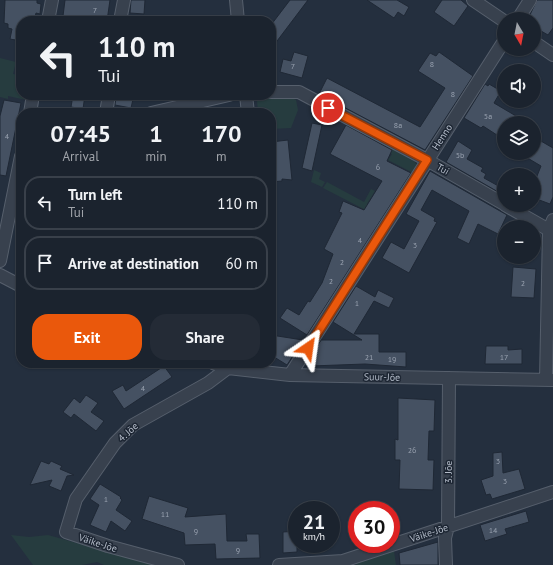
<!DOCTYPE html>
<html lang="en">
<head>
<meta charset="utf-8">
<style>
  :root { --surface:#1b232e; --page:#242b36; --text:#f1f3f6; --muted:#a0a4aa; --line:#39404a; --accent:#ea580c }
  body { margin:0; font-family:"PT Sans",sans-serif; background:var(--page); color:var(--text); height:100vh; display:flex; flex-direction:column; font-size:15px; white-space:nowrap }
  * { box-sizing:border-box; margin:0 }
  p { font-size:13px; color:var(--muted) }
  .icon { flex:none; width:22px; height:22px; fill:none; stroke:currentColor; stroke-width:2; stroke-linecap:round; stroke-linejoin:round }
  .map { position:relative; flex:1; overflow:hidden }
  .drawer { position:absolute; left:16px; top:108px; width:260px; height:260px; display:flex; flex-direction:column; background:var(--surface); border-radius:16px; box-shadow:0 1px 3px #0004,0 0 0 1px var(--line) }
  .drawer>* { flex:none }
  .top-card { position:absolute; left:16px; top:16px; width:260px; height:84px; border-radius:16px; box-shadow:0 1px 3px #0004,0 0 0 1px var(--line); background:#1b232e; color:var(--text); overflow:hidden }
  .needle { width:26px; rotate:170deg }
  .buttons { position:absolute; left:497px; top:12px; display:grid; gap:8px }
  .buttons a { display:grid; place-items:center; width:44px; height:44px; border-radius:50%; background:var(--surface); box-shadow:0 1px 3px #0004,0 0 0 1px var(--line); font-size:20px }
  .speed { position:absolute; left:288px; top:501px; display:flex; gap:8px; font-size:20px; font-weight:700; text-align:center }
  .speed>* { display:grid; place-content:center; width:52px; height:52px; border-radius:50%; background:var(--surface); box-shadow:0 1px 3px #0004,0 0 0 1px var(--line); line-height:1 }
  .speed small { font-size:10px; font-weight:400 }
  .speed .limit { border:6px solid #d22; background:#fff; color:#111 }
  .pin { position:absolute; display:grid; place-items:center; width:34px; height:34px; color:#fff; margin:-17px; border:2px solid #fff; border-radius:50%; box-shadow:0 1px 4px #0007 }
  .me { position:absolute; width:44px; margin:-22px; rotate:32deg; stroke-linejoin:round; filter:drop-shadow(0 0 3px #0008) }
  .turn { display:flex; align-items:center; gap:14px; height:84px; padding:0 16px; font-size:18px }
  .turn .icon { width:52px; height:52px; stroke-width:2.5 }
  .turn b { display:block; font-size:28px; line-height:34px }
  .eta { display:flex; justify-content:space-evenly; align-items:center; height:68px; text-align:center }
  .eta b { font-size:24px; font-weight:700; line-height:28px }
  .action { display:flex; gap:8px; margin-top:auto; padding:8px 16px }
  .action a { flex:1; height:46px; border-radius:16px; background:var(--accent); color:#fff; font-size:16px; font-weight:700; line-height:46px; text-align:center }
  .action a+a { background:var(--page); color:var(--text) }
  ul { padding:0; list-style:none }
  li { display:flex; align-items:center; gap:12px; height:54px; margin:0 8px 6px; padding:0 8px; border:2px solid var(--line); border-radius:16px }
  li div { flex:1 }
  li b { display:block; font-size:15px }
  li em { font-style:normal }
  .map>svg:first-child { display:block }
  .green { fill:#263c3f }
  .building { fill:#455162; stroke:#1f2835 }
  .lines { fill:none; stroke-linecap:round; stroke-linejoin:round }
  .minor-casing { stroke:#565f6c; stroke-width:14 }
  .minor { stroke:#38414e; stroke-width:12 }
  .route-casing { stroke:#983908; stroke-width:10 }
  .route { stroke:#ea580c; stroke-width:7 }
  .labels { text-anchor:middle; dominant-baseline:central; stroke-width:3; stroke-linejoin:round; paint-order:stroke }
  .number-label { font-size:8px; fill:#98a1af }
  .street-label { font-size:10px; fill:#b4bcc9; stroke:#1d2633 }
</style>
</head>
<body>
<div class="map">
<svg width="553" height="565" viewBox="0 0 553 565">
  <rect width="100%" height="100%" fill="#242f3e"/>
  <path class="green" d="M0,58L16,62L13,74L21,75V95H27L26,100L8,96V99L0,97Z
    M292,98L296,100L298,110L291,128L271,129V113H258L257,101L259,99Z
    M388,147L414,161L417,165L413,173L388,160L392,154L386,151Z
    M314,170L321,173L319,179L325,182L322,187L311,182Z
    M327,182L364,202L371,189L375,191L367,204L386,215L383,219L323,188Z
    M11,535L29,537L48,535L156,565H104L97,562L82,565H33Z
    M394,551L396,565H356L357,561Z"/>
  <path class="building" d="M5,0H37V3L41,4L40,14L36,13L34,21H21V41L10,39L12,29L8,28V24L4,23Z
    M65,0H110L107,21H91L63,16Z
    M131,0H145L144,14L130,13Z
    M290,0H308L271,49V25Z
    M367,0H397L409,7L404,16L398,12L394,18Z
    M442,0H461L468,6L454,26L434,12Z
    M537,0H553V28L548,35L534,27V19H528Z
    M294,52L308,56L302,78L280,72L283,59L291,61Z
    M439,52L473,76L425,150L319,94L327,78L420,127L445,88L418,71L430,53L436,56Z
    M485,84L488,86L489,84L501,91L494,103L516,116L513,123H504V131L500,137L483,126L481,128L464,118Z
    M73,95H85L83,109L71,107Z
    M116,95H134L131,108L115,105Z
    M4,100L21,103L6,176L0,175V116Z
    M312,123L322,125L312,171L302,168Z
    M346,125L392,150L387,161L411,173L307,335L280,318L287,308L299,315L308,301L310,302L322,283L333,254L324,249L342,213L339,212L343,201L364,210L382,181L330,154Z
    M534,137L553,148V197L550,204L534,198L540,183L535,181L541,166L519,153H534Z
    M288,140L292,180L282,179V181L271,182V142Z
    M458,141L472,150L467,159L483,168L481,171L486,174L484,178L502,188L500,193L446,162Z
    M430,171L507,215L498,234L478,224L469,244L457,238L469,211L432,190L421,210L435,218L434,221L437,222L409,273L382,258L391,242L404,249L419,221L406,214Z
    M513,267L536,269L534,298L511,297Z
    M356,286L375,297L378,290L394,298L389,308L374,301L354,334H379V352H406V367L365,364L311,366V357L321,340H362L333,322Z
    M271,335L303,340L287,365L271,355Z
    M486,346H508V350L522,349V364H485Z
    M164,366L172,377L124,409L112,391L123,385L126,391Z
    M86,395L98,403L91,412L104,421L96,431L74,414L71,418L63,412L74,398L80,403Z
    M398,398L435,400L434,431H429L428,460H434L433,490L399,489L400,460H395V439L398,440Z
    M502,452L503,473L519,469L525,489L492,499L490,494L486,495L481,480L493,476V453Z
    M41,461L49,464L51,461L62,466L60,469L74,475L67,476L61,491L49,486L52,480L30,485Z
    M100,484L121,497L120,498L122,500L116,510L132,521L125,531L111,521L106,532L90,525L99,505L90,499Z
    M149,496L188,508L185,517L226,514L227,541H247L246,534H259L260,558L216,559L215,544L185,545L184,533L142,519Z
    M526,511L529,522L505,529L507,534L485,541L480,525Z
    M297,531V552L283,553V532Z
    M438,542V565H400L399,553Z"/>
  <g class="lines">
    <g class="minor-casing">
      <path id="minor" d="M236,0L238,21
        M473,0L504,21
        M518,19L530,0
        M48,21L52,0
        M120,21L124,0
        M534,42L553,55
        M271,92H299L427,160L504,204
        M246,95L248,113
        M30,113L33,95
        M106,113L109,95
        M151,113L229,95
        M505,205L549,230
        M0,261L21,156
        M0,275L21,286
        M213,363L228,368L290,375L553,380
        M290,375L504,41
        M546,380L549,230L553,220
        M178,565L108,546L66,532L76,499L115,443L133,425L208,383L228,368L232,363
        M279,565L343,561L553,492
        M446,565L445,538L448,526L449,378"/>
    </g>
    <use href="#minor" class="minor"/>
  </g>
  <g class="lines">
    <g class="route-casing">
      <path id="route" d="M308,348L427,160L328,108"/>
    </g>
    <use href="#route" class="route"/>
  </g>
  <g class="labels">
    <g class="number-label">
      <text x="95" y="10">7</text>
      <text x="432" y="64">8</text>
      <text x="293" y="66">7</text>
      <text x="453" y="94">8</text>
      <text x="488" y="116">5a</text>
      <text x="398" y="125">8a</text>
      <text x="7" y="136">4</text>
      <text x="460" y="155">5b</text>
      <text x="378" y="167">6</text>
      <text x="360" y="240">4</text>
      <text x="415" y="245">3</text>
      <text x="342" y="262">2</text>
      <text x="331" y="281">2</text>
      <text x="523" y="283">2</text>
      <text x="357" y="303">1</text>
      <text x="369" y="357">21</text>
      <text x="504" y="357">17</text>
      <text x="392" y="359">19</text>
      <text x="143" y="388">4</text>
      <text x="412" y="450">26</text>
      <text x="498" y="461">3</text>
      <text x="505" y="481">3</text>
      <text x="106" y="499">1</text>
      <text x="165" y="514">11</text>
      <text x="493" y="530">14</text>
      <text x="196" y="531">9</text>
      <text x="238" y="550">9</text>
    </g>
    <g class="street-label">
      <text transform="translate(442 137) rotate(-57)">Henno</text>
      <text transform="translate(443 169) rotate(30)">Tui</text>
      <text transform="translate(382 377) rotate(1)">Suur-Jõe</text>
      <text transform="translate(128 432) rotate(-42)">4. Jõe</text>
      <text transform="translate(448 472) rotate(-90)">3. Jõe</text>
      <text transform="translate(429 533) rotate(-18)">Väike-Jõe</text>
      <text transform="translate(98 543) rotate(18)">Väike-Jõe</text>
    </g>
  </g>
</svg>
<div class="buttons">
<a><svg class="needle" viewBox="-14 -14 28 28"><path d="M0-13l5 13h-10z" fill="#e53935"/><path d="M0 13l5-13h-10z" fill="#a0a4aa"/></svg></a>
<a><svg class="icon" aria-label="sound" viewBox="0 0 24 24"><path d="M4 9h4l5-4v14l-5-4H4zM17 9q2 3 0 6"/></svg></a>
<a><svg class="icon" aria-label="layers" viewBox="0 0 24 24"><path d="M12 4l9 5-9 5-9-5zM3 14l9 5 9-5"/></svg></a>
<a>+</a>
<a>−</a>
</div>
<div class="speed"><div>21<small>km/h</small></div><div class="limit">30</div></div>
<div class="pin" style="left:328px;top:108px;background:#d93025"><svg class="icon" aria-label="arrive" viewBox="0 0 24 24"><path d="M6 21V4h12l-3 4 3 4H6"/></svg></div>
<svg class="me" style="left:308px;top:348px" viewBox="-20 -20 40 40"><path d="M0-17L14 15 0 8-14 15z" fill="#ea580c" stroke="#fff" stroke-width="4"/></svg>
<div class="top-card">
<div class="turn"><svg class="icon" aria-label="left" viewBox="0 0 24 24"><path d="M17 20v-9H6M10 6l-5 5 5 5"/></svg><div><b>110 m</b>Tui</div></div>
</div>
<section class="drawer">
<div class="eta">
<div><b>07:45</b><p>Arrival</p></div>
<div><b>1</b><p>min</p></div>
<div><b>170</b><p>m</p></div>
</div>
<ul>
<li><svg class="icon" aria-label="left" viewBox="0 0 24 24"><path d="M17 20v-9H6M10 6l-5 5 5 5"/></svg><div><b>Turn left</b><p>Tui</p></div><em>110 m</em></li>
<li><svg class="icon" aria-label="arrive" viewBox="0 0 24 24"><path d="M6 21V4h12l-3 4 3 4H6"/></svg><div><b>Arrive at destination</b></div><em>60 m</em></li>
</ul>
<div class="action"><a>Exit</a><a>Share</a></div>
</section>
</div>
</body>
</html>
